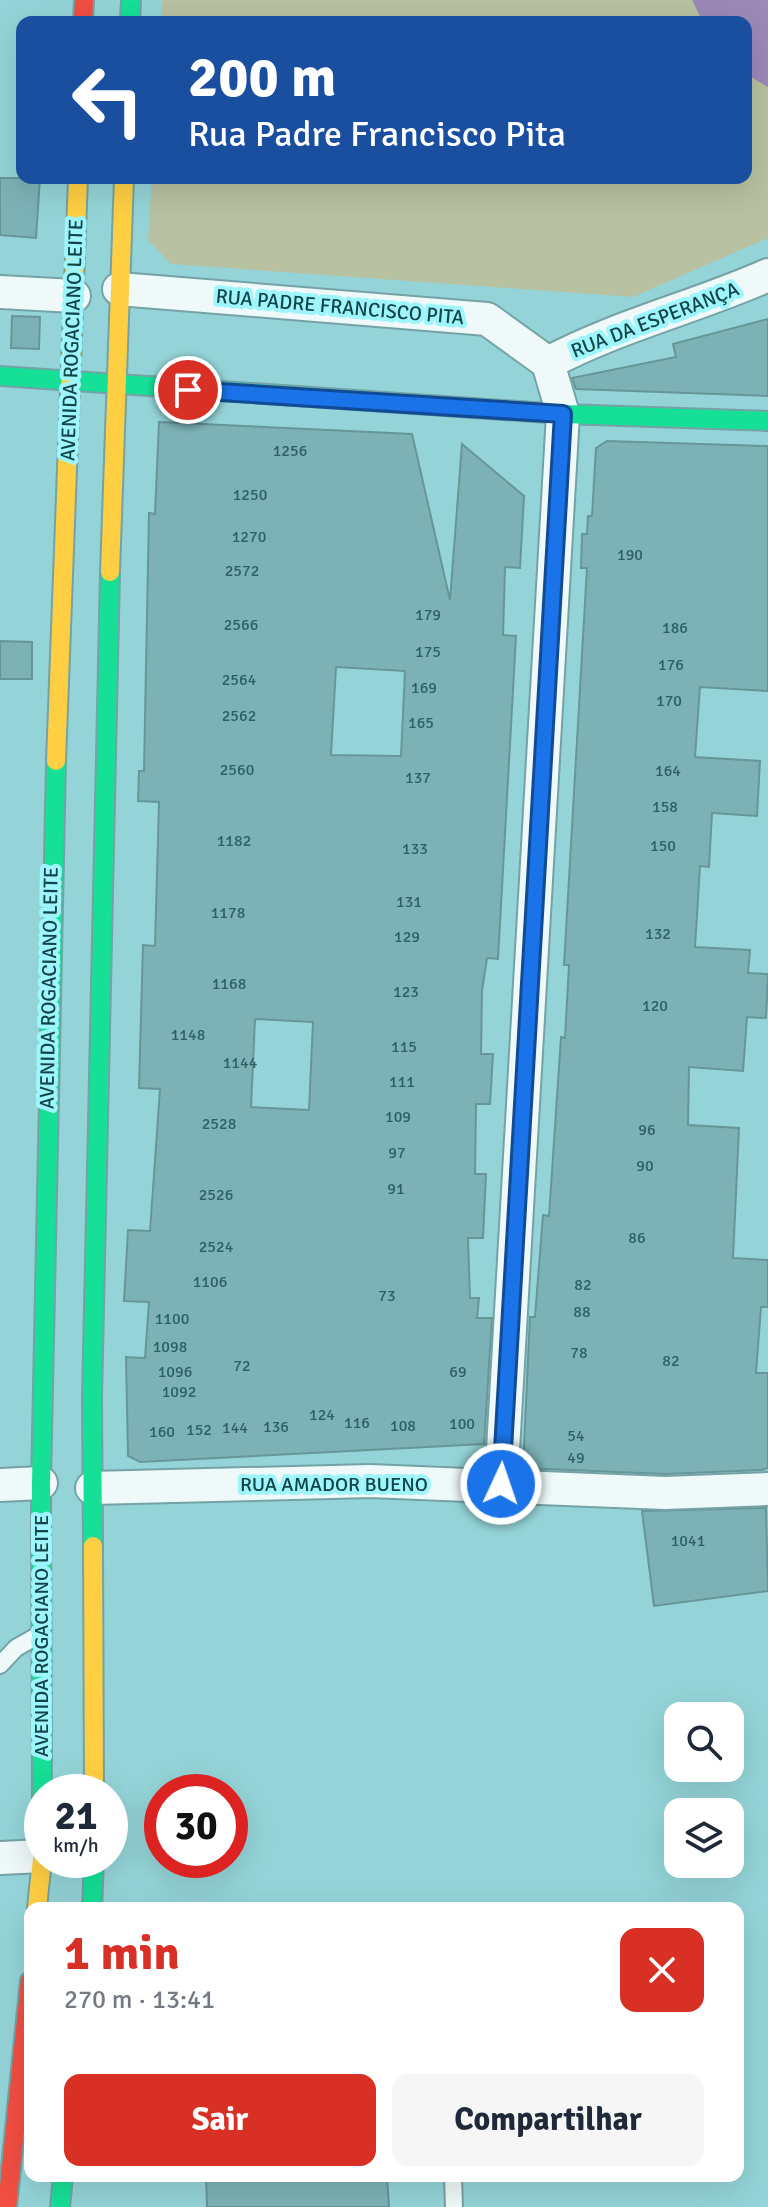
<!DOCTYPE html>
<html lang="pt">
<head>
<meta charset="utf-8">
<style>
  :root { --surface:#fff; --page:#f6f6f7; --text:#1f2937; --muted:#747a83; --accent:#d93025 }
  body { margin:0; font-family:Signika,sans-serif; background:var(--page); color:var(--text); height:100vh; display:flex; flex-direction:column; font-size:30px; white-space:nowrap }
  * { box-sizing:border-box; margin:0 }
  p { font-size:26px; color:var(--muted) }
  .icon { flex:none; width:44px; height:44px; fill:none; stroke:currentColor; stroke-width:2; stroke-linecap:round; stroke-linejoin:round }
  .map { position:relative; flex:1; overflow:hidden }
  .panel { position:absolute; left:24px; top:1902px; width:720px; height:280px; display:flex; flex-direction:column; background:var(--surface); border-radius:16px; box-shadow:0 8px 32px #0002 }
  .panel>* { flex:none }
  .top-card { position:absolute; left:16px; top:16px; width:736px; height:168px; border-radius:16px; box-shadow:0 8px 32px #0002; background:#1a4fa0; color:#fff; overflow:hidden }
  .fabs { position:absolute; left:664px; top:1702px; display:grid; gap:16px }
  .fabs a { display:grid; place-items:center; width:80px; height:80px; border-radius:16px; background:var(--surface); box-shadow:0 8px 32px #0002; font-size:40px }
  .speed { position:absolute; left:24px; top:1774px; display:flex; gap:16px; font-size:40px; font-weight:700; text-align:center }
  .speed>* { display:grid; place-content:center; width:104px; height:104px; border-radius:50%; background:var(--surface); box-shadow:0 8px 32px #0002; line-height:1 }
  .speed small { font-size:20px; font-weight:400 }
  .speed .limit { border:12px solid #d22; background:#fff; color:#111 }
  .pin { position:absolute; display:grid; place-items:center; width:68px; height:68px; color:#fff; margin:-34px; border:4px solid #fff; border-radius:50%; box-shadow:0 2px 8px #0007 }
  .me { position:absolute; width:88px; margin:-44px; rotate:3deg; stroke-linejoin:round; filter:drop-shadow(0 0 6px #0008) }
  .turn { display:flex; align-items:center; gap:28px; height:168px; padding:0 40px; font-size:36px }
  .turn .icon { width:104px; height:104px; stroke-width:2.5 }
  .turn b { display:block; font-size:56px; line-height:68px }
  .round { display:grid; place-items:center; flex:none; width:84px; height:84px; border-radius:16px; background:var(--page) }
  .headline { display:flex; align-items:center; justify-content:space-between; height:136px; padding:0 40px }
  h1 { font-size:48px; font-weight:700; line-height:60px; color:var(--accent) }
  .cta { display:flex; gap:16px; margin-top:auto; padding:16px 40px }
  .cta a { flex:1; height:92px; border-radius:16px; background:var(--accent); color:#fff; font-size:32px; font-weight:700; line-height:92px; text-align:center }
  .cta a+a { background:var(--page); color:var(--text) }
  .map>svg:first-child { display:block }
  .green { fill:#b8c1a1 }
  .water { fill:#9c89b8 }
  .building { fill:#7cb2b6; stroke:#679699; stroke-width:2; fill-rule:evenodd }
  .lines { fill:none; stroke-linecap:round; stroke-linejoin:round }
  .lane-casing { stroke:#74a2a5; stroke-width:20 }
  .street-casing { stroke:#74a2a5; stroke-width:36 }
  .fast-casing { stroke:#74a2a5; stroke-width:22 }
  .slow-casing { stroke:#74a2a5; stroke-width:22 }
  .jam-casing { stroke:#74a2a5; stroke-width:22 }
  .lane { stroke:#eff9f9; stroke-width:16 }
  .street { stroke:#eff9f9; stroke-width:32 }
  .fast { stroke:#16e098; stroke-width:18 }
  .slow { stroke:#ffcf43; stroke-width:18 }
  .jam { stroke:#f24e42; stroke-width:18 }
  .route-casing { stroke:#114b97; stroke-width:20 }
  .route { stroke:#1a73e8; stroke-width:14 }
  .labels { text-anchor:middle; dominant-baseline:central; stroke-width:8; stroke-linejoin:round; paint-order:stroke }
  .number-label { font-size:16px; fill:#2c6064 }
  .street-label { font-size:20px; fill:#114548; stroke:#9ef6fc }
</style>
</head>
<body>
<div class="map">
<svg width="768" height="2207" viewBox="0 0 768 2207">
  <rect width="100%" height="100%" fill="#94d4d8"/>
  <path class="green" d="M162,0H768V238L633,297L171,264L148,240L152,178H746V22H161Z"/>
  <path class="water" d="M692,0H768V87L746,74V22H703Z"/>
  <path class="building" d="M0,178H40L36,238L0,235Z
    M12,316L40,317L39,349L11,348Z
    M768,319V396L576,389L572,378L676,357L673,344Z
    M159,422L412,434L450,600L462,444L524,496L520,568L505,567L503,635L516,636L498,959L487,958L482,991L481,1054H493L490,1104H476L475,1174H486L483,1238H468L470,1298H479L477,1318H492L484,1444L140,1462L128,1456L126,1357L145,1358L149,1302L124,1301L128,1230L150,1231L160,1089L139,1088L143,945L155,946L159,802L138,801L139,771H144L149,513L155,514ZM336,667L405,671L401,756L331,755ZM255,1019L313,1022L309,1110L251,1107Z
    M607,441L768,446V691L700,687L695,757L760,761L757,816L712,813L709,867L700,866L695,947L750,950L748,973L768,974L766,1018L747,1017L743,1071L689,1067L688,1125L739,1128L733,1258L768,1260V1307H761L756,1373H768V1468L762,1470L665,1474L523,1468L530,1317H535L543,1215L549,1216L561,1037L565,1038L569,965H564L587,568H581L582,534H587L588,516H592L596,448Z
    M0,641L32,642V679H0Z
    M766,1508L768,1591L654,1606L642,1511Z
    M206,2176H387L389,2207H207Z"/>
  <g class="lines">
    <g class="lane-casing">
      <path id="lane" d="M0,1665L16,1648L37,1636
        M453,2176L454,2207"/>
    </g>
    <g class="street-casing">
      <path id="street" d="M119,289L487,319L548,363
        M0,292L74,296
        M501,1484L563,414L548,363C617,326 696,307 768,275
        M0,1485L41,1483
        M92,1488L370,1481L665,1493L768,1489
        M0,1858L42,1856"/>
    </g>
    <g class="fast-casing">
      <path id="fast" d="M130,22L131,0
        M0,376L563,414L768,421
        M93,1546L92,1398L110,572
        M42,1798L41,1483L56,761
        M92,1908L94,1860
        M60,2207L63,2176"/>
    </g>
    <g class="slow-casing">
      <path id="slow" d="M110,572L124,178
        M56,761L78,178
        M93,1546L94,1792
        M37,1908L42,1859"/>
    </g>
    <g class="jam-casing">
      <path id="jam" d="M83,22L84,0
        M7,2207L30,1981"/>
    </g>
    <use href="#lane" class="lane"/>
    <use href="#street" class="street"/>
    <use href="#fast" class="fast"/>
    <use href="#slow" class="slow"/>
    <use href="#jam" class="jam"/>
  </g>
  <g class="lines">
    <g class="route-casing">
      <path id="route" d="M188,390L563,414L501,1484"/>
    </g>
    <use href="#route" class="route"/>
  </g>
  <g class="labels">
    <g class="number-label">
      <text x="290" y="451">1256</text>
      <text x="250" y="495">1250</text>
      <text x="249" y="537">1270</text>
      <text x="630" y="555">190</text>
      <text x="242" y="571">2572</text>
      <text x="428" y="615">179</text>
      <text x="241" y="625">2566</text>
      <text x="675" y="628">186</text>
      <text x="428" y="652">175</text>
      <text x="671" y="665">176</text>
      <text x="239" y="680">2564</text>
      <text x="424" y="688">169</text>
      <text x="669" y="701">170</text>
      <text x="239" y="716">2562</text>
      <text x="421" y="723">165</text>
      <text x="237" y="770">2560</text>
      <text x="668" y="771">164</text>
      <text x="418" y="778">137</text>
      <text x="665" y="807">158</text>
      <text x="234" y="841">1182</text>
      <text x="663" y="846">150</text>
      <text x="415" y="849">133</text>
      <text x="409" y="902">131</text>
      <text x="228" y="913">1178</text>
      <text x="658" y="934">132</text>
      <text x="407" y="937">129</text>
      <text x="229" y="984">1168</text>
      <text x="406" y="992">123</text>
      <text x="655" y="1006">120</text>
      <text x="188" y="1035">1148</text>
      <text x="404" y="1047">115</text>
      <text x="240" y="1063">1144</text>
      <text x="402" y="1082">111</text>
      <text x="398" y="1117">109</text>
      <text x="219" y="1124">2528</text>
      <text x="647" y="1130">96</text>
      <text x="397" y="1153">97</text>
      <text x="645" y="1166">90</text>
      <text x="396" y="1189">91</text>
      <text x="216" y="1195">2526</text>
      <text x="637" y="1238">86</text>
      <text x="216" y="1247">2524</text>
      <text x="210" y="1282">1106</text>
      <text x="583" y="1285">82</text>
      <text x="387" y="1296">73</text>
      <text x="582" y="1312">88</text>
      <text x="172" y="1319">1100</text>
      <text x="170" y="1347">1098</text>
      <text x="579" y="1353">78</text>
      <text x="671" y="1361">82</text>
      <text x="242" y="1366">72</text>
      <text x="175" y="1372">1096</text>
      <text x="458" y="1372">69</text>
      <text x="179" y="1392">1092</text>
      <text x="322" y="1415">124</text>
      <text x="357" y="1423">116</text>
      <text x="462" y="1424">100</text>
      <text x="403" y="1426">108</text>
      <text x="276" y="1427">136</text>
      <text x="235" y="1428">144</text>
      <text x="199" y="1430">152</text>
      <text x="162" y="1432">160</text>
      <text x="576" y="1436">54</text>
      <text x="576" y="1458">49</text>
      <text x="688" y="1541">1041</text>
    </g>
    <g class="street-label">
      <text transform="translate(340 307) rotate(5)">RUA PADRE FRANCISCO PITA</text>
      <text transform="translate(655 320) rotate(-21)">RUA DA ESPERANÇA</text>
      <text transform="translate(72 340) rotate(-88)">AVENIDA ROGACIANO LEITE</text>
      <text transform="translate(49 988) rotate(-89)">AVENIDA ROGACIANO LEITE</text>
      <text x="334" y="1484">RUA AMADOR BUENO</text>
      <text transform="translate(41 1636) rotate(-90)">AVENIDA ROGACIANO LEITE</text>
    </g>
  </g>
</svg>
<div class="fabs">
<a><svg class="icon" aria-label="search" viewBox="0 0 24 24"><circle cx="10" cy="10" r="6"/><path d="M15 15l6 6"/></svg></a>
<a><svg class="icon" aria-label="layers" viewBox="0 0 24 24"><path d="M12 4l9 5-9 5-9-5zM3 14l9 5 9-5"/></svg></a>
</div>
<div class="speed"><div>21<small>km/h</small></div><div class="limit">30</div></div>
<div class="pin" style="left:188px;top:390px;background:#d93025"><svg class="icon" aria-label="arrive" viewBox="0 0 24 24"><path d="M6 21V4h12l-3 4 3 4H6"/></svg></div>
<svg class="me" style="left:501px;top:1484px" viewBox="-20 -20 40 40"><circle r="17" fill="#1a73e8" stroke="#fff" stroke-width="3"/><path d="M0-11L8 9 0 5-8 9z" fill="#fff"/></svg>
<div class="top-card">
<div class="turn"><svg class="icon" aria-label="left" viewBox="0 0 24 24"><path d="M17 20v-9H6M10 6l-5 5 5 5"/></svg><div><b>200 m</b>Rua Padre Francisco Pita</div></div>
</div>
<section class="panel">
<div class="headline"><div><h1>1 min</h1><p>270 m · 13:41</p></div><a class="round" style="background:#d93025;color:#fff"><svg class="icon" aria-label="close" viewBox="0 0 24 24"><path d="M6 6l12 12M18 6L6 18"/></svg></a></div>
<div class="cta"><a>Sair</a><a>Compartilhar</a></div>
</section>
</div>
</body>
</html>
